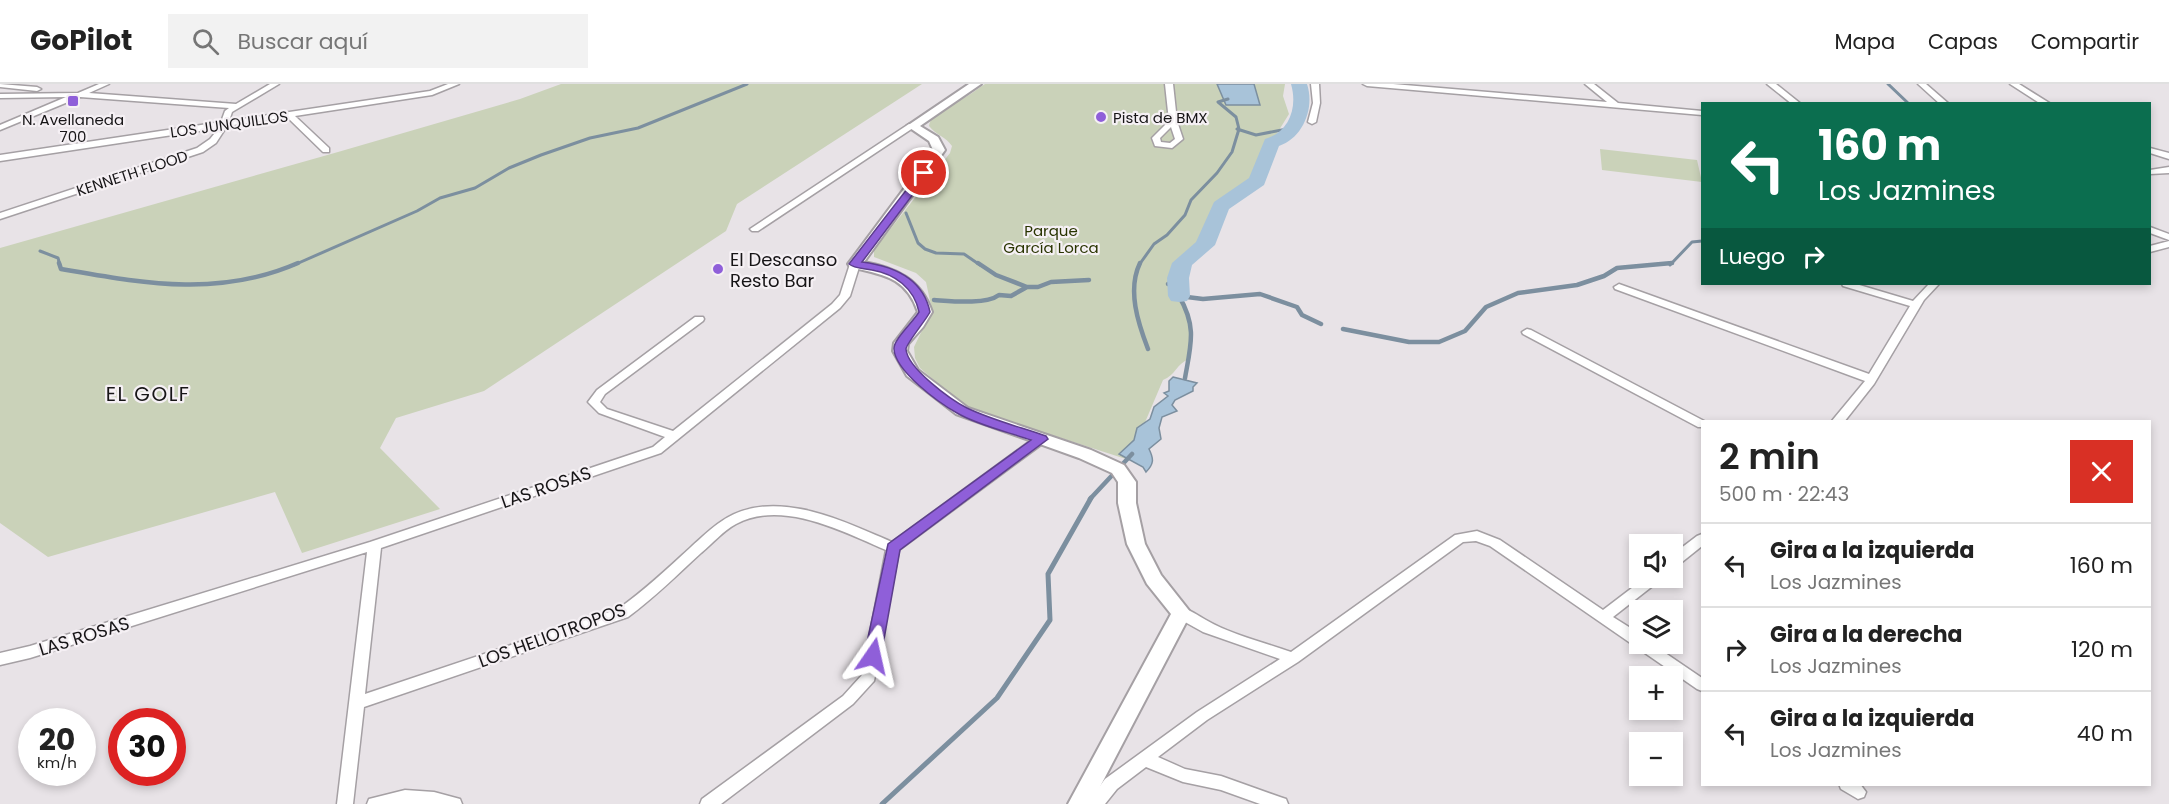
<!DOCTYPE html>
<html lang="es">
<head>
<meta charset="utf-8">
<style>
  :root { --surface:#fff; --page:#f2f2f2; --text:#222; --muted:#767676; --line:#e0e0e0 }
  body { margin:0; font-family:Poppins,sans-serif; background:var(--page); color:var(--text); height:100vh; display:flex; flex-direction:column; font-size:22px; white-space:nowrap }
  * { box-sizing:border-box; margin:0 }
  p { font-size:20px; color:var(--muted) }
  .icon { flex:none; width:33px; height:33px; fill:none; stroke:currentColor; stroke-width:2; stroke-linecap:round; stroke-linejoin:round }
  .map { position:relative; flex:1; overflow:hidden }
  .drawer { position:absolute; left:1701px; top:336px; width:450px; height:366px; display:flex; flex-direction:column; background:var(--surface); border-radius:0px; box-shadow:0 3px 9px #0003 }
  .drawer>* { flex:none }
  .guide { position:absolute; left:1701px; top:18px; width:450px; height:183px; border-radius:0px; box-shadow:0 3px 9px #0003; background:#0b6e4f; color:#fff; overflow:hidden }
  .buttons { position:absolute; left:1629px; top:450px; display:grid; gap:12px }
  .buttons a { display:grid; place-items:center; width:54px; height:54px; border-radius:0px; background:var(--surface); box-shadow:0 3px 9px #0003; font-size:30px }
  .speed { position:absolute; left:18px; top:624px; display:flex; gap:12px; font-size:30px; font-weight:700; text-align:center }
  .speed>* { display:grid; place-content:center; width:78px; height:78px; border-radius:50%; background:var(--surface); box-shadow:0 3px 9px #0003; line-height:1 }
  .speed small { font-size:15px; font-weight:400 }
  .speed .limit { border:9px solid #d22; background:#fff; color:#111 }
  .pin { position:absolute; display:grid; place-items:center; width:51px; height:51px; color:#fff; margin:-26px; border:3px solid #fff; border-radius:50%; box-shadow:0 2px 6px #0007 }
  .me { position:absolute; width:66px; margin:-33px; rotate:11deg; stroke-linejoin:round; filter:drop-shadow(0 0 4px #0008) }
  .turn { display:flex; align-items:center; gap:21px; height:126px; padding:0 18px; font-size:27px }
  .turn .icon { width:78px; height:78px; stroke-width:2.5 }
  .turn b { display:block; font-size:42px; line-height:51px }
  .then { display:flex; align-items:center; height:57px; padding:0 18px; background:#0003; gap:12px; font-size:22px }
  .round { display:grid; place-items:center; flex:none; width:63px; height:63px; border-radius:0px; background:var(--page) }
  .headline { display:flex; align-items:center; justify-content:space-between; height:102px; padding:0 18px }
  h1 { font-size:36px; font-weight:600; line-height:45px }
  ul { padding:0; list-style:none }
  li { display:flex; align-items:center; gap:18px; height:84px; padding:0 18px; border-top:2px solid var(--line) }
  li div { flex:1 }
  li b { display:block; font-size:22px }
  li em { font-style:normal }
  header { display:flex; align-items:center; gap:36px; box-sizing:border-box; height:84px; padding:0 30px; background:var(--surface); border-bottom:2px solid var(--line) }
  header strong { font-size:28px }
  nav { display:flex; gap:33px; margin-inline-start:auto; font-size:21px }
  .search { width:420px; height:54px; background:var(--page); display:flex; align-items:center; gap:15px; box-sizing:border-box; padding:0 21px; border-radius:0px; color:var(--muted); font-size:22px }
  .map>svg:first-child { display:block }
  .green { fill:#cad2b9 }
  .water { fill:#a8c3d9; stroke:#7c8f9f; stroke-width:1.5 }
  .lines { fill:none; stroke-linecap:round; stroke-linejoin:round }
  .stream-far2 { stroke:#7c8f9f; stroke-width:3 }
  .stream-far1 { stroke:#7c8f9f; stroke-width:4.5 }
  .stream { stroke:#7c8f9f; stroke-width:5 }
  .river { fill:#a8c3d9; fill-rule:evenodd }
  .street-casing { stroke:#a5a0a4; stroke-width:3 }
  .secondary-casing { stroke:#a5a0a4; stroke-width:4 }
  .street { fill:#fff; fill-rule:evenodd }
  .secondary { fill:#fff; fill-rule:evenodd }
  .route { fill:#8f5fd9; stroke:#5d3e8d; stroke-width:1.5 }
  .poi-dot { fill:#8f5fd9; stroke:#f5f0f4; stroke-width:2 }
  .labels { text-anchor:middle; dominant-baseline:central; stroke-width:4.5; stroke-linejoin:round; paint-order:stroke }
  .far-poi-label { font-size:15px; fill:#171517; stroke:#f5f0f4; text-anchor:start }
  .far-street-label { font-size:15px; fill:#171517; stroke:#f5f0f4 }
  .far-park-label { font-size:15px; fill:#293401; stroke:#f5f0f4 }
  .poi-label { font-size:18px; fill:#171517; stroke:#f5f0f4; text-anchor:start }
  .street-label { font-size:18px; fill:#171517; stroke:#f5f0f4 }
  .neighbourhood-label { font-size:20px; letter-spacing:1.5px; fill:#171517; stroke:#f5f0f4 }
</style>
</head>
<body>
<header>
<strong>GoPilot</strong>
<div class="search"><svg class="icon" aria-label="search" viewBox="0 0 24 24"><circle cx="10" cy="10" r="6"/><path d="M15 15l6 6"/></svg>Buscar aquí</div>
<nav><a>Mapa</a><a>Capas</a><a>Compartir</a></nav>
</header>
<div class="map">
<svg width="2169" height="720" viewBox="0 0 2169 720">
  <rect width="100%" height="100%" fill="#e8e3e7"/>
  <path class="green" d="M561,0H922L737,120L726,147L484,307L396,334L380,364L440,425L302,469L275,408L48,473L0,439V164L338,68L520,15Z
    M985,0H1285L1283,12L1289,30L1271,59L1257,97L1221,122L1205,161L1182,180L1178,194L1179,214L1189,229L1192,253L1189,275C1177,279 1175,292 1163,296L1129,376L965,323L920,284L915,274L914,263L932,226L926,198L916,189L874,173V166L950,69L952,62C946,53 936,51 929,42C932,27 947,23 960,16C969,12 977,5 985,0Z
    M1600,65L1697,76L1702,98L1602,86Z"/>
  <path class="water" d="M1217,0H1254L1260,21H1226Z
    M1173,293L1197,299L1193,303V307L1175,316L1172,321L1177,327L1162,333L1159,344L1161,355L1149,365C1154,375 1154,380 1146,388L1143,383L1119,370L1134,356L1137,344L1150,335L1154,323L1168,312L1164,309L1169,307V297Z"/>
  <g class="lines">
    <path class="stream-far2" d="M1888,0L1909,20
      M1237,45L1256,51L1292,44
      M906,129L918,159L925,165L936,169L964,170L980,181
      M40,167L58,174L60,181
      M294,181L417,127L440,114L475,104L509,84L541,71L590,54L638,44L747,0
      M1139,181L1154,160L1167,151L1185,131L1191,116L1217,89L1232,68L1239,45L1236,33L1218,18L1228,15
      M1670,181L1692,158L1702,157"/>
    <path class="stream-far1" d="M59,179L61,185C143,199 218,214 298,179
      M978,179L996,191L1027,203
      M1140,179C1127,206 1138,239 1148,265
      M1168,200L1174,199L1178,194
      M1179,212L1203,215L1260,210L1297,223L1302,231L1321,240
      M1179,212C1197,243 1191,260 1185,294
      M934,216C950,217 986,221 999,211L1011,212L1027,203H1038L1051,198L1089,196
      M1343,245L1409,258H1439L1465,247L1486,223L1518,209L1577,201L1604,192L1617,184L1672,179
      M1090,415L1132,370"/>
    <path class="stream" d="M882,720L997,614L1050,536L1048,490L1091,414"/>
    <path class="river" d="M1291,0H1307C1315,24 1303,54 1279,62L1264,101L1229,125L1215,161L1192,181L1189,194L1190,212L1187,217L1179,218L1171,217L1168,212L1167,194L1172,179L1196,158L1214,118L1249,94L1265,55C1289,48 1298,24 1291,0Z"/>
    <g class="street-casing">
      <path id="street" d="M0,0L37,3L41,5L37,7L0,3Z
        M99,0H109L89,9L236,20L270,0H279L232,28L229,37L430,7L448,0H459L432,11L295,32L329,64V68H323L287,33L227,42L216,59L203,68L0,135V129L197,64L210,55L219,44L0,77V71L221,38L225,27L229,24L80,13L0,46V41L66,13L0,14V10L78,9Z
        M1165,0H1173L1177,37L1183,55L1172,64L1155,62L1152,54L1169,37ZM1171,43L1175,55L1170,59L1161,58L1160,54Z
        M1311,0H1319L1320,19L1316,38L1312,40L1308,38L1313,19Z
        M1363,0H1393L1607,18L1585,0H1594L1618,19L1702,27V31L1367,2Z
        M1767,0H1776L1801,20H1792Z
        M1918,0H1926L1949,20H1940Z
        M2010,0H2019L2051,20H2041Z
        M909,40L916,42L758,147H752L750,145Z
        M2150,64L2169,69V75L2150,69Z
        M2169,83V89L2150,90V86Z
        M2150,143L2169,150V156L2150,149Z
        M2169,157V163L2150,168V162Z
        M855,177L860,180L850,212L840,224L661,369L381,464L365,610L618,525C644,507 667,485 691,463C701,454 711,444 722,437C773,402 843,437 892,458L1037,352H1045L1047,355L1045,358L899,466L874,597L853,620L721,720H700L702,715L843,612L862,591L886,466C844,448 782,415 736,440C723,447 713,459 701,469C677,491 654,514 628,533L364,623L353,720H337L367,468L30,574L0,581V569L30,562L370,458L653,363L665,353L599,329L588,318L597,306L695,233H703L704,235L703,237L605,310L600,318L607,325L673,347L832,220L840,211L850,180Z
        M1619,200L1869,290L1910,222L1843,202L1842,200H1856L1913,217L1929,200H1939L1924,216L1874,300L1844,338H1831L1865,297L1615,205L1614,203Z
        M1527,245L1531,246L1706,338H1702V343H1698L1523,250L1522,248Z
        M1477,447L1500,456L1603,526L1645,494H1661L1659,497L1613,533L1640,550V560H1652L1702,594V607L1697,605L1490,462L1476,457L1463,458L1298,578L1207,636L1158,673L1185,685L1221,692L1280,713L1286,715L1288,720H1260L1221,706L1183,698L1146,683L1117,705L1105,720H1087L1105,695L1197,628L1280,575L1203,548L1176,533L1174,529L1176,525C1186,522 1197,531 1206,536C1232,551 1263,558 1291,568L1455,451Z
        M1702,450V462L1677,482L1672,484V471L1697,452Z
        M1839,700H1860L1866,708L1864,713L1858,715L1841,705Z
        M405,706L434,708L460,715L462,720H367L369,715Z"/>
    </g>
    <g class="secondary-casing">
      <path id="secondary" d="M969,0H981L920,42L938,53L945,66L864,178C896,184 921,195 932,228L923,243L908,260L907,267L918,286L968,324L1091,366L1124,381L1136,398V419L1145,460L1161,491L1191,529L1091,720H1068L1171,530L1147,500L1127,460L1118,419V398L1112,389L1079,374L956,330L907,292L893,267L894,259L918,228C906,192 882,191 850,183L848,180L933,66L929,57L907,42Z"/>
    </g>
    <use href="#street" class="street"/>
    <use href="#secondary" class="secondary"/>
  </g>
  <path class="route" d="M921,87L929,89L862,178C894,182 923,194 930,228C926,236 906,260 906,265C907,284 951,316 967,324C992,336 1020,343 1046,352L1048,355L900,466L881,572L879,576L873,578L867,576L864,572L888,460L1031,356C1008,348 977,341 957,329C939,319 895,287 894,265C893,256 913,238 919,228C914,204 895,190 872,186C864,184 855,185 849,180Z"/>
  <g class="poi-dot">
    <rect x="67" y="11" width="12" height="12" rx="3"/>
    <circle cx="1101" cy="33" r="6"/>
    <circle cx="718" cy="185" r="6"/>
  </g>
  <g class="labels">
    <g class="far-poi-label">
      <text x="1113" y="33">Pista de BMX</text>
      <text x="73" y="35" text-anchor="middle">N. Avellaneda<tspan x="73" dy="17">700</tspan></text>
    </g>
    <g class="far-street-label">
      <text transform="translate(229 40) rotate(-8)">LOS JUNQUILLOS</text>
      <text transform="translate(132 89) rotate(-18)">KENNETH FLOOD</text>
    </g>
    <g class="far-park-label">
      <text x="1051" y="146">Parque<tspan x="1051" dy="17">García Lorca</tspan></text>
    </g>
    <g class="poi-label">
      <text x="730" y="175">El Descanso<tspan x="730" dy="21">Resto Bar</tspan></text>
    </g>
    <g class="street-label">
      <text transform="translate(546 403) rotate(-19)">LAS ROSAS</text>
      <text transform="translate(552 551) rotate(-20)">LOS HELIOTROPOS</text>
      <text transform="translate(84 552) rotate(-17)">LAS ROSAS</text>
    </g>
    <g class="neighbourhood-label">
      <text x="148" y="310">EL GOLF</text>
    </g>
  </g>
</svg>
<div class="buttons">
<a><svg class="icon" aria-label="sound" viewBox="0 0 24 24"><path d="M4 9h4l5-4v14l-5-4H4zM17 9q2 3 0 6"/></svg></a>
<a><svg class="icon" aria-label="layers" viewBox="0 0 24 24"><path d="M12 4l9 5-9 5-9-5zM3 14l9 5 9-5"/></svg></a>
<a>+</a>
<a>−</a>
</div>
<div class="speed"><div>20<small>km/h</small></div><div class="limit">30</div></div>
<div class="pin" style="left:924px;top:89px;background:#d93025"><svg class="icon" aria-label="arrive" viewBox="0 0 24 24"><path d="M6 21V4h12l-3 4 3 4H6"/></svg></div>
<svg class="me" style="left:873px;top:572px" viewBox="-20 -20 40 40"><path d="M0-17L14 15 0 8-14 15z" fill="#8f5fd9" stroke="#fff" stroke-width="4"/></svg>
<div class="guide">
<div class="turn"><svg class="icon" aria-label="left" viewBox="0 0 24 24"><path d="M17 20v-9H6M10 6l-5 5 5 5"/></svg><div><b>160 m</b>Los Jazmines</div></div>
<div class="then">Luego<svg class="icon" aria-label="right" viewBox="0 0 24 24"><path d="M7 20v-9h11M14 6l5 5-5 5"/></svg></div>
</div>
<section class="drawer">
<div class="headline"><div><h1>2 min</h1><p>500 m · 22:43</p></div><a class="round" style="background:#d93025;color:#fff"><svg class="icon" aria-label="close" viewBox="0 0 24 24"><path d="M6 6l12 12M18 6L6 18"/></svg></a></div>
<ul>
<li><svg class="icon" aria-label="left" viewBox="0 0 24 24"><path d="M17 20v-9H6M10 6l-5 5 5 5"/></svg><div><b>Gira a la izquierda</b><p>Los Jazmines</p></div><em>160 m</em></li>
<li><svg class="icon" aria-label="right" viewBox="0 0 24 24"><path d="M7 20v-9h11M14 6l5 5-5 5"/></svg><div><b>Gira a la derecha</b><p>Los Jazmines</p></div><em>120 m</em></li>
<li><svg class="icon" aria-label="left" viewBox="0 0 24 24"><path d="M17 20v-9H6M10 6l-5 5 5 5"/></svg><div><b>Gira a la izquierda</b><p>Los Jazmines</p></div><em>40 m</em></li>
</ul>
</section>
</div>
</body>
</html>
